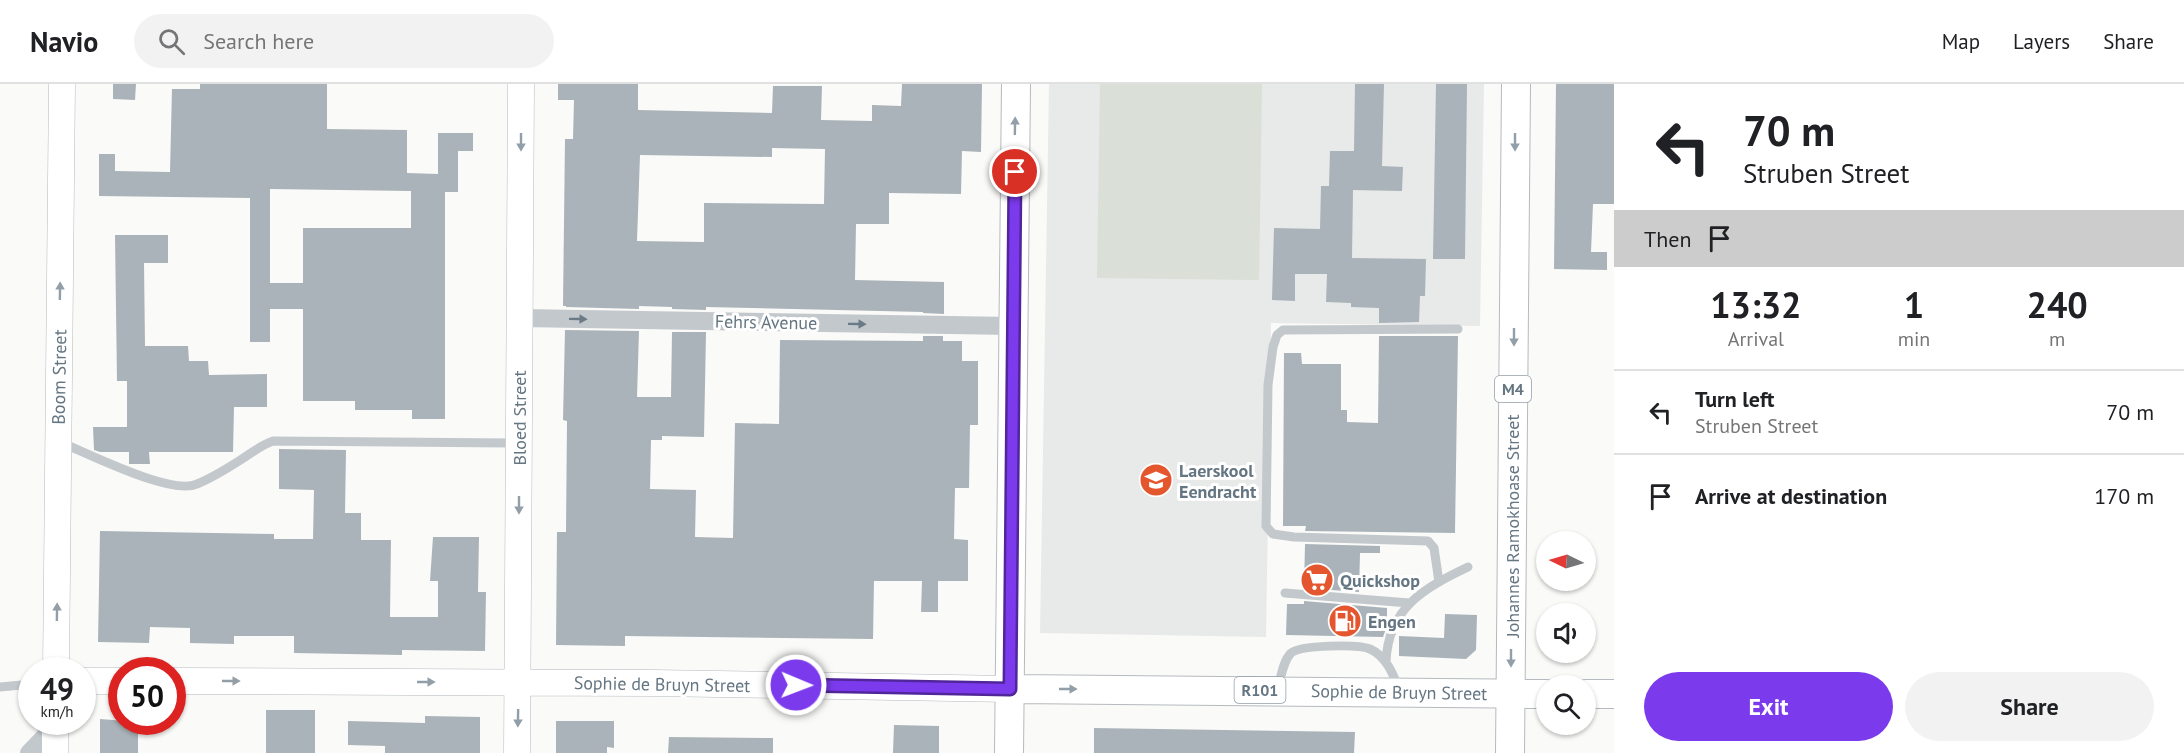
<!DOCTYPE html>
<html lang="en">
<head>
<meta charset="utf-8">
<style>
  :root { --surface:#fff; --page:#f2f2f2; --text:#202124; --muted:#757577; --line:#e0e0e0; --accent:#7c3aed }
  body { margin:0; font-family:"PT Sans",sans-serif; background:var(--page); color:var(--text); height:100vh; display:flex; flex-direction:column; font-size:22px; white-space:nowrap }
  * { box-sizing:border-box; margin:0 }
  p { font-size:20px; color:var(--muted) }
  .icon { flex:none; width:33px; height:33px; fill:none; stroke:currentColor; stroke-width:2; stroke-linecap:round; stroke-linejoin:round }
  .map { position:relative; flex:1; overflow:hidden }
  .drawer { display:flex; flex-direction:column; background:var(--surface); width:570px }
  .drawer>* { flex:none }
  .top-card { background:#fff; color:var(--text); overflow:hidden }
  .needle { width:39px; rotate:275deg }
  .buttons { position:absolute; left:1536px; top:447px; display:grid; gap:12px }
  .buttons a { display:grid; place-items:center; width:60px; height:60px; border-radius:50%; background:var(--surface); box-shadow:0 2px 4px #0004; font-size:30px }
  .speed { position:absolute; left:18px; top:573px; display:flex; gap:12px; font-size:30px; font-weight:700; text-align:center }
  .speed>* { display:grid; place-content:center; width:78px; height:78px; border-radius:50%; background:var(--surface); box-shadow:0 2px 4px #0004; line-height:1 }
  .speed small { font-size:15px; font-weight:400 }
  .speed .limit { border:9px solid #d22; background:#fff; color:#111 }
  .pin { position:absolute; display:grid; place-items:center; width:51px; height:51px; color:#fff; margin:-26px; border:3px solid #fff; border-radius:50%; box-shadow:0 2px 6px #0007 }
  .me { position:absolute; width:66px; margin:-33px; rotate:91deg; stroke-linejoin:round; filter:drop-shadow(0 0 4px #0008) }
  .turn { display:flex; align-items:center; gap:21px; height:126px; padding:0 30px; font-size:27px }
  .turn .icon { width:78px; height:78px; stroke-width:2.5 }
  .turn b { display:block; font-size:42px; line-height:51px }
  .then { display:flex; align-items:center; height:57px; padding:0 30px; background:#0003; gap:12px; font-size:22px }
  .eta { display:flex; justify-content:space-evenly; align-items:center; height:102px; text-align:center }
  .eta b { font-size:36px; font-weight:600; line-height:42px }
  .primary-button { display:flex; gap:12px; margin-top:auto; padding:12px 30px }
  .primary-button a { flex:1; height:69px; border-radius:36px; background:var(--accent); color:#fff; font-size:24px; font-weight:600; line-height:69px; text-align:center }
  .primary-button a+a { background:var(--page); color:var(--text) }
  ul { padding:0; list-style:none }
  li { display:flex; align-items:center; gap:18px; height:84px; padding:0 30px; border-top:2px solid var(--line) }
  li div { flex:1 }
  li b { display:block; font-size:22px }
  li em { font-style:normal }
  header { display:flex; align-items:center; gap:36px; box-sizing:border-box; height:84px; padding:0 30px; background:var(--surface); border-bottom:2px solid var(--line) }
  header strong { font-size:28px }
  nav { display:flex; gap:33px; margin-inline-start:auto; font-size:21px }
  .search { width:420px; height:54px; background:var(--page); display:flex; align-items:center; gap:15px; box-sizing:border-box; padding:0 21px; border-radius:33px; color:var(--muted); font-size:22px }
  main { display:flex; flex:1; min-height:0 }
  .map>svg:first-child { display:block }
  .built { fill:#e8e9e9 }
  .green { fill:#dadfd7 }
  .building { fill:#aab3b9; fill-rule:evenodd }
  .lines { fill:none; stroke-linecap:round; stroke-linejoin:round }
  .secondary-casing { stroke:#b3babf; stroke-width:27 }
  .primary-casing { stroke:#b5babe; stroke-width:30 }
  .lane { stroke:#c3c8cc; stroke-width:9 }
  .street { stroke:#c3c8cc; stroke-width:18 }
  .secondary { stroke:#fff; stroke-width:26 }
  .primary { stroke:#fff; stroke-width:28 }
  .oneway { fill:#939fa8 }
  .oneway2 { fill:#6a7a87 }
  .route-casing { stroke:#51269a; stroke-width:15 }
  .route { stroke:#7c3aed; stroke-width:10 }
  .labels { text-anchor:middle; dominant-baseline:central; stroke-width:6; stroke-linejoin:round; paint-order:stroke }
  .shield { fill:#fff; stroke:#939fa8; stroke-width:1.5 }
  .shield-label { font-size:16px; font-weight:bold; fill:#657683 }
  .street-label { font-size:18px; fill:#657683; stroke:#fff }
  .poi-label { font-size:18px; font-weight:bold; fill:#657683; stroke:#fff; text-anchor:start }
</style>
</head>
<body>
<header>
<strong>Navio</strong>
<div class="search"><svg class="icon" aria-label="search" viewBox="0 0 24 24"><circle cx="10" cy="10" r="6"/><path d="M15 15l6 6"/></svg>Search here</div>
<nav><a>Map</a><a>Layers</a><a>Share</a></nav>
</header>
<main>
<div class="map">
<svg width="1614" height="669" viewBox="0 0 1614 669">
  <rect width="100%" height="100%" fill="#fafaf8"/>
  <path class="built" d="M1049,0H1484L1480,242L1271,239L1266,553L1040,549Z"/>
  <path class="green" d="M1100,0H1262L1259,196L1097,194Z"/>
  <path class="building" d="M113,0H136L135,16L113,15Z
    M200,0H327V45L407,46V89L438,90V49H473V67H458V108H445V335H412V326H355V317H303V225H270V258H250V114L99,112V70H115V87L170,88L172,5H200ZM270,105L411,107V144H303V199H270Z
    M558,0H638V26L772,29L773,2H822L821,36L872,37V21L901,22L902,0H982L981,68L962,67L961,110L889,109V140H856L855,196L944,198V230L923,229V228L706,223V226L672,225V223L639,222V225L566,223V222H563L565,55H573L574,16H558ZM772,64L825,65L824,120L704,119V158L637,157L640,71L772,73Z
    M1355,0H1384L1382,82L1403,83L1402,107L1353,106L1352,174L1426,175L1425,212H1420L1419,238L1379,239V224L1351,223V219L1326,218L1327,190H1295V217L1272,216L1274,144L1320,145L1321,102H1329L1330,67H1354Z
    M1436,0H1467L1465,175H1433Z
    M1556,0H1614V120H1593L1591,168H1607V186L1554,185Z
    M115,151H168V179H144L145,262H188L189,277H208L209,291L267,290V323H234L233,368H149L150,380H129V368H100L94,366L93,343H127V297H117Z
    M565,246L639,247L637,313H671L672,248H706L704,353L662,352V356H651L650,405L696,406L695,453L733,454L735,339L779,340L780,256L923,257V252H943V257H962V277H978V341H970L969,404H955L954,455L968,456V497H938V528H921L922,497H874L873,555L625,552V562L556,561L557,448H566L567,337L563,336Z
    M1379,252H1458L1455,449L1305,447L1306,442H1283L1284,269H1301L1302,280H1341V326H1347V338L1378,339Z
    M279,365L346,366L345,429H361V456H391L390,533H438V497H430L433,453H479L478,508H486L485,567L402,566V571L294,569V552H234V560L190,559V544L150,543L149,559L98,558L100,447L274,450V455H313L314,406L279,405Z
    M1305,460L1380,462V469H1360L1359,508L1304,504Z
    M1304,517L1387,524V542L1383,553L1286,551L1287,520H1304Z
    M1445,530L1477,531L1476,566L1466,575L1399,572V552L1444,554Z
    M266,626H315V669H266Z
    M425,632L480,633V669H385V662L348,661V637L425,639Z
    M100,635L138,638V669H100Z
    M556,637H614V664L607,663V669H556Z
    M894,641L939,642V669H893Z
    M1094,644L1355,648L1354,669H1094Z
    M669,653L773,654V669H668Z"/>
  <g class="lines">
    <g class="secondary-casing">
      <path id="secondary" d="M56,586L62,0
        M82,597H122
        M172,597L654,599L1010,605
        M55,669V638
        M517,669L521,0"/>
    </g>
    <g class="primary-casing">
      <path id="primary" d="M1010,605L1546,610
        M1586,610H1614
        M1009,669L1016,0
        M1510,669L1516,0"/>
    </g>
    <path class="lane" d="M62,359C89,370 172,412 197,400C212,394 228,384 242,375C253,368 261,361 273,357L516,359
      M1439,498L1434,464L1428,457L1294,453L1273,450L1266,442L1268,301L1273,263L1277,251L1283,246L1458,245
      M1285,509L1409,519
      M1386,578C1388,524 1424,504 1468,483
      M0,603L32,600
      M1278,604C1281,593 1283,577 1291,569C1300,561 1358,560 1370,565C1386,572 1393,590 1399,605"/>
    <path class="street" d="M520,234L1012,242
      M29,669L55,642"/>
    <use href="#secondary" class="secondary"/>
    <use href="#primary" class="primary"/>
  </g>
  <defs><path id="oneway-solid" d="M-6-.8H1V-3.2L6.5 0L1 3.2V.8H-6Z" transform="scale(1.5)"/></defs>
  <g class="oneway">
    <use href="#oneway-solid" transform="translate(1015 42) rotate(-89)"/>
    <use href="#oneway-solid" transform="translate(521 58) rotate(90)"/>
    <use href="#oneway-solid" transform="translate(1515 58) rotate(90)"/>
    <use href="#oneway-solid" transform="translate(60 207) rotate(-89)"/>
    <use href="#oneway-solid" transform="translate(1514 253) rotate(90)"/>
    <use href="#oneway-solid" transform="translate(519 421) rotate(90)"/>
    <use href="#oneway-solid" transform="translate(57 528) rotate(-89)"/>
    <use href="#oneway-solid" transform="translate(1511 574) rotate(90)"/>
    <use href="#oneway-solid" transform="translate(231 597)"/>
    <use href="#oneway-solid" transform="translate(426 598)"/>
    <use href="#oneway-solid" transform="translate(1068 605)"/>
    <use href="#oneway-solid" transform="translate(518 634) rotate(91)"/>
  </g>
  <g class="oneway2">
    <use href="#oneway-solid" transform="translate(578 235) rotate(1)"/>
    <use href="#oneway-solid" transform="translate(857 240) rotate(1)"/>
  </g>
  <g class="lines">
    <g class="route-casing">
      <path id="route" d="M796,601L1010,605L1015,88"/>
    </g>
    <use href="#route" class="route"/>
  </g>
  <defs>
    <g id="school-disc" transform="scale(1.725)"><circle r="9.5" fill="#e4572e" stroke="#fff"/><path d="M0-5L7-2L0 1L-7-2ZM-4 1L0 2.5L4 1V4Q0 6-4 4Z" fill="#fff"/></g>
    <g id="supermarket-disc" transform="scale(1.725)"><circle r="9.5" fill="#e4572e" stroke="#fff"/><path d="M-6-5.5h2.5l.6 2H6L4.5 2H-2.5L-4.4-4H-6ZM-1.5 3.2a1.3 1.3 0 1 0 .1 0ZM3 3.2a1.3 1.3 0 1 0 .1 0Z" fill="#fff"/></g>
    <g id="fuel-disc" transform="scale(1.725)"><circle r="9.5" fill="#e4572e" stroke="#fff"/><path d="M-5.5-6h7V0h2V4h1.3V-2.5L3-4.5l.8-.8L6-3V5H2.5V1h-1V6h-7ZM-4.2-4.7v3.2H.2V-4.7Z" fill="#fff"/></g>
  </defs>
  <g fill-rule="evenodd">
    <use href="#school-disc" x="1156" y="396"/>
    <use href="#supermarket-disc" x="1317" y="496"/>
    <use href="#fuel-disc" x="1345" y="537"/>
  </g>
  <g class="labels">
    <g class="shield">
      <rect x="1495" y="292" width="36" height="26" rx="4.5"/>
      <rect x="1234.5" y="593" width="51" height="26" rx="4.5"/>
    </g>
    <g class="shield-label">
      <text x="1513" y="305">M4</text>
      <text x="1260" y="606">R101</text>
    </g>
    <g class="street-label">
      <text transform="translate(766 238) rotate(1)">Fehrs Avenue</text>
      <text transform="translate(59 293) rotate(-89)">Boom Street</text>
      <text transform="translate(519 334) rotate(-90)">Bloed Street</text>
      <text transform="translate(1512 442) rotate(-90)">Johannes Ramokhoase Street</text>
      <text transform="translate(662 600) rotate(1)">Sophie de Bruyn Street</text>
      <text transform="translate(1399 608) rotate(1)">Sophie de Bruyn Street</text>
    </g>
    <g class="poi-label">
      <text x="1179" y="386">Laerskool<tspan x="1179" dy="21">Eendracht</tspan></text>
      <text x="1340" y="496">Quickshop</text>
      <text x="1368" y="537">Engen</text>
    </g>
  </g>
</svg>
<div class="buttons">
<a><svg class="needle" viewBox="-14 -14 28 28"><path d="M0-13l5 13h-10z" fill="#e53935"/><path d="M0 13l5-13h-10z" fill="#757577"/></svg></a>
<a><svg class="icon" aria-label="sound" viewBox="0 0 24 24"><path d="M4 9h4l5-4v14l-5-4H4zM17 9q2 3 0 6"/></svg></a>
<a><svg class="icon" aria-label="search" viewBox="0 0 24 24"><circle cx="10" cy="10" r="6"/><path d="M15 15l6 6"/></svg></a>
</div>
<div class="speed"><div>49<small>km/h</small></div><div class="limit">50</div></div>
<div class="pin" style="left:1015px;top:88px;background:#d93025"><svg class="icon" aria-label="arrive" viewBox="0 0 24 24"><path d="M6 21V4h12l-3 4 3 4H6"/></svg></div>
<svg class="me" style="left:796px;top:601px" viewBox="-20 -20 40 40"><circle r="17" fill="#7c3aed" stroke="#fff" stroke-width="3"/><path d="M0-11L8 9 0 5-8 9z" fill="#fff"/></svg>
</div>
<section class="drawer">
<div class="top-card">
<div class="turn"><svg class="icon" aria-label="left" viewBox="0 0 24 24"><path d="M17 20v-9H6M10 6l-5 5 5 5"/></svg><div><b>70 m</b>Struben Street</div></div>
<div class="then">Then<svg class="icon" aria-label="arrive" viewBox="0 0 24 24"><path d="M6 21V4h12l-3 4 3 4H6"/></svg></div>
</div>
<div class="eta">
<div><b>13:32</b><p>Arrival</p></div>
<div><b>1</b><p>min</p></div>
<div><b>240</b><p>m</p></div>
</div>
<ul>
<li><svg class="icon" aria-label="left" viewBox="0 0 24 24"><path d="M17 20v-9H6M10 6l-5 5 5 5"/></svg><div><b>Turn left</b><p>Struben Street</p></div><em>70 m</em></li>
<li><svg class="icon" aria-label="arrive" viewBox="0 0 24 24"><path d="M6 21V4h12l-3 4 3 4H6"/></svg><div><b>Arrive at destination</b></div><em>170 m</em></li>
</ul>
<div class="primary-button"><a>Exit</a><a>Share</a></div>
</section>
</main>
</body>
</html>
